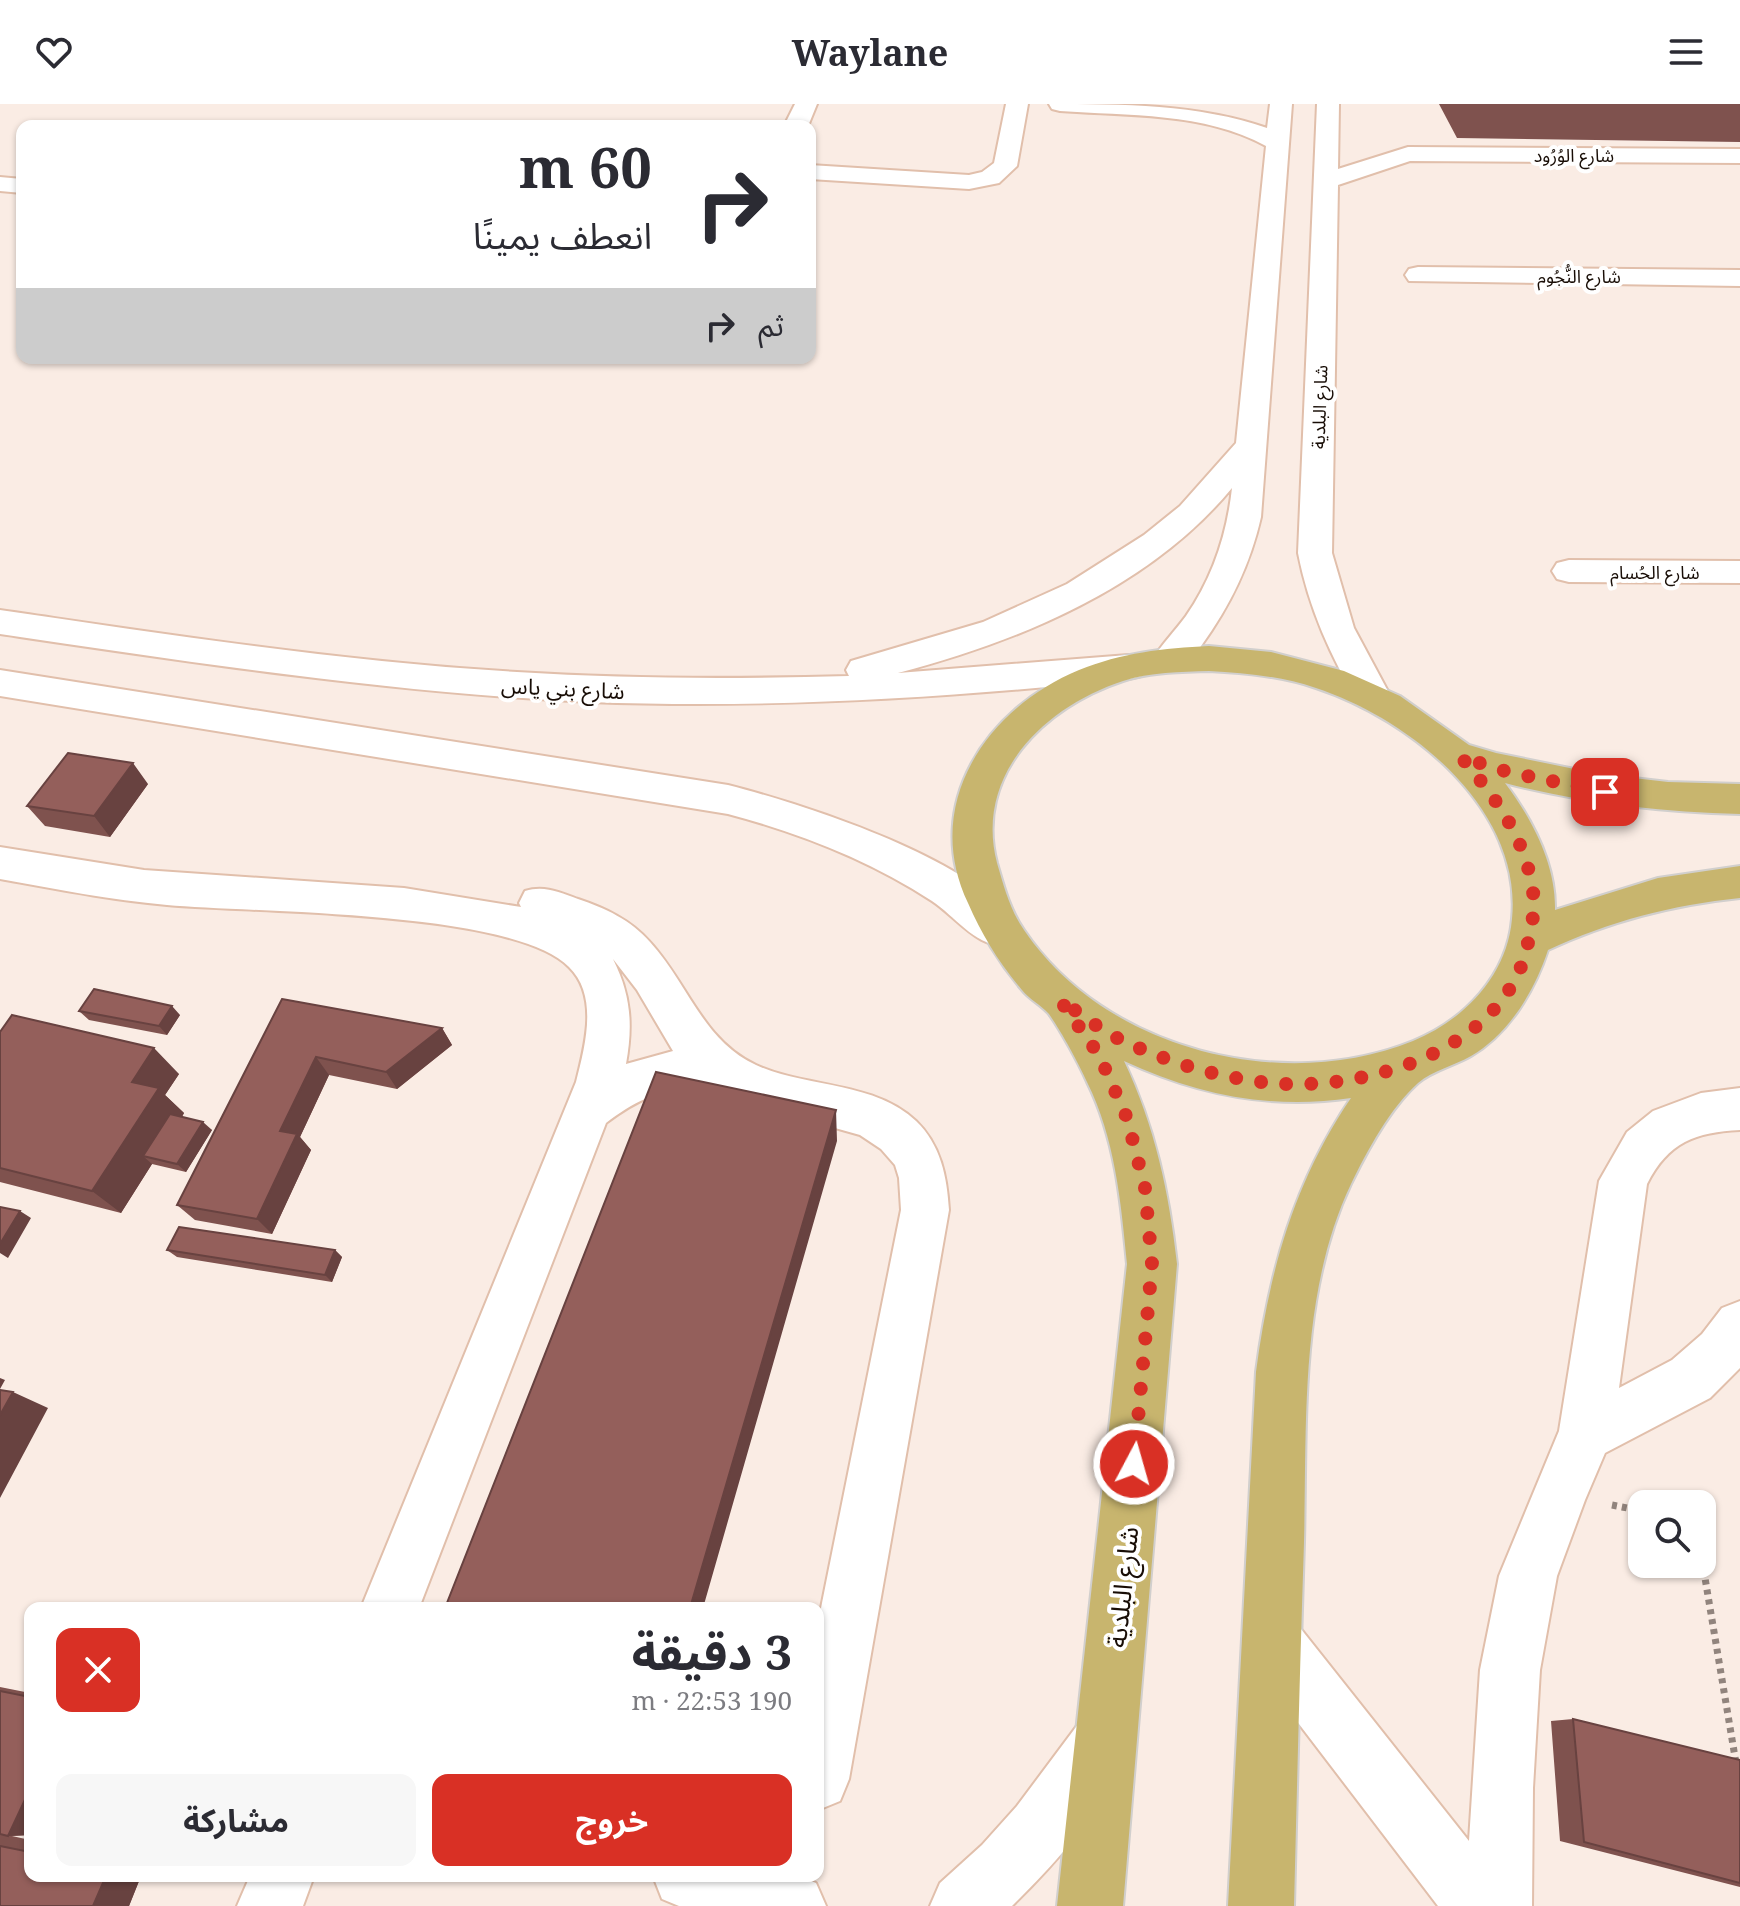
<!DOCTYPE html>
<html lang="ar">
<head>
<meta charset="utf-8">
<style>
  :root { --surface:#fff; --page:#f7f7f7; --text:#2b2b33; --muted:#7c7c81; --accent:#d93025 }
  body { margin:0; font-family:"Noto Serif","Noto Sans Arabic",serif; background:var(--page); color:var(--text); direction:rtl; height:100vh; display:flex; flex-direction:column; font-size:30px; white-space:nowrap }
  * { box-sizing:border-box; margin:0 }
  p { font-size:26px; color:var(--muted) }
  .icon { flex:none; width:44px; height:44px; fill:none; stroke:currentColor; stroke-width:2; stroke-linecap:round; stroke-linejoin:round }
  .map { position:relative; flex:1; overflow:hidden; direction:ltr }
  .sheet { position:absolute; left:24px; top:1498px; width:800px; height:280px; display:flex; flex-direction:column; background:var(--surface); border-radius:16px; box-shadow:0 2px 6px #0004; direction:rtl }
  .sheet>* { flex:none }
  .guide { position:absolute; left:16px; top:16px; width:800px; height:244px; border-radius:16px; box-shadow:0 2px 6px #0004; direction:rtl; background:#fff; color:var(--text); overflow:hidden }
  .tools { position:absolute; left:1628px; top:1386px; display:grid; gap:16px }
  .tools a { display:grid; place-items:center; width:88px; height:88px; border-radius:16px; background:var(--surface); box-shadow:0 2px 6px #0004; font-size:40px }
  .pin { position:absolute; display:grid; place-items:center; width:68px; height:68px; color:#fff; margin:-34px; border-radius:16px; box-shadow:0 4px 12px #0006 }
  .me { position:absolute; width:88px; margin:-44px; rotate:6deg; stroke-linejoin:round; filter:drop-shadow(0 0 6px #0008) }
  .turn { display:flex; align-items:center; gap:28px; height:168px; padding:0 32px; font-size:36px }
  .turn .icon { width:104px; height:104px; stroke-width:2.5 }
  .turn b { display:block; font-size:56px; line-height:68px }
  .then { display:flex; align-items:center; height:76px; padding:0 32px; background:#0003; gap:16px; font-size:30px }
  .round { display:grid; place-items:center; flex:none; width:84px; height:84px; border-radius:16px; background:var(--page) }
  .overview { display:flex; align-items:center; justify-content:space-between; height:136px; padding:0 32px }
  h1 { font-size:48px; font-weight:700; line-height:60px }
  .action { display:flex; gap:16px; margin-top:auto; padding:16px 32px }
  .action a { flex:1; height:92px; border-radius:16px; background:var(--accent); color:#fff; font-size:32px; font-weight:700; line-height:92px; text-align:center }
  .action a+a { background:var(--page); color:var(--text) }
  header { display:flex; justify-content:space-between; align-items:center; height:104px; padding:0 32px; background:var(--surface); font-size:36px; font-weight:700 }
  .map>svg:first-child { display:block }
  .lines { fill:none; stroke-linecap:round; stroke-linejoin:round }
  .minor-casing { stroke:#e1bfab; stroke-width:4 }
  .major-casing { stroke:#d1cfcd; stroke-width:4 }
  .path { stroke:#91847d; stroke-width:7; stroke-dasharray:5 5; stroke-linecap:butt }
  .minor { fill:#fff; fill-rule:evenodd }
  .major { fill:#c8b56e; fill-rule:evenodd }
  .wall { fill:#7f524e }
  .shaded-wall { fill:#684240 }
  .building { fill:#945f5b; stroke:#684240; stroke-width:2 }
  .route { stroke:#d93025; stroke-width:14; stroke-dasharray:0 25.2 }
  .labels { text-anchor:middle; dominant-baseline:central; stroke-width:8; stroke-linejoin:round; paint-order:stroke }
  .far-street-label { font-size:18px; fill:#180d06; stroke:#fff }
  .street-label { font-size:22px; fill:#180d06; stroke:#fff }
  .near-street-label { font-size:26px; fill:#180d06; stroke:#fff }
</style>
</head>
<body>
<header><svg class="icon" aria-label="menu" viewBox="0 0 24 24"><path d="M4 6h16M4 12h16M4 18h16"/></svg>Waylane<svg class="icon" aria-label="heart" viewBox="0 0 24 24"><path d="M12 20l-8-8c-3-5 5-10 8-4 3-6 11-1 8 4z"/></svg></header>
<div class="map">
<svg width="1740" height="1802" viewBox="0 0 1740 1802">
  <rect width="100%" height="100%" fill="#faece4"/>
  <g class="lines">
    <g class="minor-casing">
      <path id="minor" d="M795,0H817L808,22H784Z
        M1006,0H1028L1017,62L999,79L969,85L810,75V61L969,71L982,68L994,59Z
        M1049,0C1122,0 1198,0 1267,24L1270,0H1292L1261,413C1250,461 1230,502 1201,542C1196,549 1189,561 1181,565C1173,570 1166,567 1157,565L1152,556C1162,540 1175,527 1186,512C1213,473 1227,430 1232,384C1149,484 1020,537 898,569L1128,551L1141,554L1146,563L1141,572L1128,575C949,594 770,605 590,598C392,589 196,559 0,530V506C172,531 344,558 517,568C628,575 738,575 849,572L846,566L851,557L983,518L1067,480L1144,431L1180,402L1236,339L1266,42C1204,8 1128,12 1060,7L1052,5Z
        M1317,0H1339L1338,65L1408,43L1740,45V59L1410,57L1338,81L1332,449L1354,524L1391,593L1386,602L1373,606L1360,602C1331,553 1309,505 1298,449Z
        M0,73L22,75V89L0,87Z
        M1418,163L1740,166V182L1409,177L1405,171L1409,165Z
        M1569,456L1740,457V479L1569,478L1557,475L1552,467L1557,459Z
        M0,566L728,681C802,700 984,757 1020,827L1014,839C980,850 958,814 932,797C869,756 800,729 728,710L0,592Z
        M0,743L144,766L404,784L521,803L519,799L525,787C544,781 559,788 578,795C605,804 631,816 650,838C688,879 702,936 756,961C806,984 874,977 916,1017C941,1041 947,1073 949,1106L849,1675L840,1697L818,1706V1519L901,1106L899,1074L895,1061L881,1045L860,1031L700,986C662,983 635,997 606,1019L419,1504H361L576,978C585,942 599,892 569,863C513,806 253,809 167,801C111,796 55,785 0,775ZM613,855L637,886L673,947L626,960C633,921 631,891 613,855Z
        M1740,984V1026C1696,1028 1668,1038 1647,1080L1619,1284L1672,1256L1702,1230L1722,1204L1740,1197V1264L1710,1294L1605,1349L1585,1396L1557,1472L1540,1566L1533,1684L1532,1802H1438L1251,1557L1242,1536L1251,1515L1272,1506L1293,1515L1469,1737L1480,1566L1499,1472L1559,1327L1599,1077L1627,1028L1653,1007L1701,989Z
        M1104,1606L1126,1615L1135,1637C1109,1699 1059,1756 1012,1802H930L940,1779L982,1741L1017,1702L1082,1615Z
        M250,1772H314L303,1802H237Z
        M653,1772H799L816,1779L826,1802H679L662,1795Z"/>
    </g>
    <g class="major-casing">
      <path id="major" d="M1209,542L1271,548L1344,567L1400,592L1469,641L1496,649L1599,670L1668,678L1740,680V710C1660,708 1583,699 1505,679C1532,715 1556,760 1555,806L1658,774L1740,762V794C1672,801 1610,817 1548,846C1535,886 1509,930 1471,952C1454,962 1433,966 1418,979C1390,1004 1367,1047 1351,1080C1299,1189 1307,1321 1304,1438C1300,1559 1297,1681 1294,1802H1228L1256,1268C1269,1168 1294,1078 1351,994C1271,1006 1197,991 1124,957C1155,1023 1169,1088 1177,1160L1123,1802H1057L1127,1160C1121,1098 1115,1034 1087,978C1078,958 1061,927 1049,910C1041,901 1029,895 1022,886C999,859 982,831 968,799C921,700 987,604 1079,566C1121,549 1164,544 1209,542ZM1209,567C1245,569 1281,572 1316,584C1410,615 1523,705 1512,815C1507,872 1464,916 1413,937C1282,990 1105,946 1024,826C1010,806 1004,783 997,759C974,671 1044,603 1123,577C1150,568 1180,568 1209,567Z"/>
    </g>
    <path class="path" d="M1612,1401L1642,1407
      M1702,1456L1736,1659"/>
    <use href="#minor" class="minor"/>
    <use href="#major" class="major"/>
  </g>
  <path class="wall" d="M1439,0H1740V38L1457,34Z
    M148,680L110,733L45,722L27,702Z
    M282,895L442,924L452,941L397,985L329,971L300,1033L311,1046L272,1130L195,1116L177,1101Z
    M79,907L180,911L167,931L89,916Z
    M0,928L179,970L165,991L184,1009L182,1013L212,1026L186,1068L152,1060L121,1109L0,1078Z
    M167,1146H335L342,1153L332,1178L177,1153Z
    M0,1583L30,1589V1731L12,1732L30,1736V1772H141L129,1802H0Z
    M1573,1615L1740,1656V1783L1560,1737L1551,1617Z"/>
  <path class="shaded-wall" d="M133,659L148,680L110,733L94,712Z
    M172,902L180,911L167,931L159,922Z
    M442,924L452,941L397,985L386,968Z
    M154,944L179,970L165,991L184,1009L156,1055L143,1052L152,1060L121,1109L92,1087L132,978Z
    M316,953L329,971L300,1033L311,1046L272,1130L257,1115L280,1027Z
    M836,1006L837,1037L703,1504H690Z
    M203,1018L212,1026L186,1068L177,1060Z
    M20,1107L31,1114L8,1154L0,1149V1140Z
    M335,1146L342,1153L332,1178L325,1171Z
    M0,1274L5,1276L0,1285Z
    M13,1288L48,1304L0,1394V1311Z
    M30,1685V1731L8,1732Z
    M106,1772H141L129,1802H93Z"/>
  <path class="building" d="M68,649L133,659L94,712L27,702Z
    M94,885L172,902L159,922L79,907Z
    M282,895L442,924L386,968L316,953L280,1027L297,1030L257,1115L177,1101Z
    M12,911L154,944L132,978L159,984L92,1087L0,1064V928Z
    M656,968L836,1006L690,1504H445Z
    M170,1010L203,1018L177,1060L143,1052Z
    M0,1103L20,1107L0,1140Z
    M179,1123L335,1146L325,1171L167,1146Z
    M0,1286L13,1288L0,1311Z
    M0,1587L30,1593V1685L8,1732L0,1730Z
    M1573,1615L1740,1656V1779L1584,1738Z
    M0,1742L30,1748V1772H106L93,1802H0Z"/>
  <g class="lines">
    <path class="route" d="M1134,1360L1152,1160L1145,1084L1127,1014L1099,951L1060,896C1080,909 1100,926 1121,936C1165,957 1213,972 1261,978C1360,991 1512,947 1529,833C1531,822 1535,808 1534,797C1529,739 1498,696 1461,653L1508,668L1605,688"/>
  </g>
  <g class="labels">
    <g class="far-street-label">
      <text x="1574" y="51">شارع الوُرُود</text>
      <text x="1579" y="172">شارع النُّجُوم</text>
      <text transform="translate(1319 303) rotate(-88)">شارع البلدية</text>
      <text x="1655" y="468">شارع الحُسام</text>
    </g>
    <g class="street-label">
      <text transform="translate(563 583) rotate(3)">شارع بني ياس</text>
    </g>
    <g class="near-street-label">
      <text transform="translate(1122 1483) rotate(-84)">شارع البلدية</text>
    </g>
  </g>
</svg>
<div class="tools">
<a><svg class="icon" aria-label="search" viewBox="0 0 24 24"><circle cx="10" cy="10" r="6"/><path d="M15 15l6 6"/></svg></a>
</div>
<div class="pin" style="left:1605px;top:688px;background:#d93025"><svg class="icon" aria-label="arrive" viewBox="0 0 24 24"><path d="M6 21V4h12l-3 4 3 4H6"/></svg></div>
<svg class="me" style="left:1134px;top:1360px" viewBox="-20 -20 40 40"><circle r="17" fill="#d93025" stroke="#fff" stroke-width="3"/><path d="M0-11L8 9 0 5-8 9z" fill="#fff"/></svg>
<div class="guide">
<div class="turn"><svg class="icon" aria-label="right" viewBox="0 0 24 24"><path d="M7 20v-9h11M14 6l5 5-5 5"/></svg><div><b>60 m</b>انعطف يمينًا</div></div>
<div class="then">ثم<svg class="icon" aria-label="right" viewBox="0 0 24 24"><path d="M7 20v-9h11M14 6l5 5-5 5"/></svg></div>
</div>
<section class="sheet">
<div class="overview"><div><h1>3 دقيقة</h1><p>190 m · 22:53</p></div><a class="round" style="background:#d93025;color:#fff"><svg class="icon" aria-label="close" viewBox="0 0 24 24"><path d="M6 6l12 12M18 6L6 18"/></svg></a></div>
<div class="action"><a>خروج</a><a>مشاركة</a></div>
</section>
</div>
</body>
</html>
